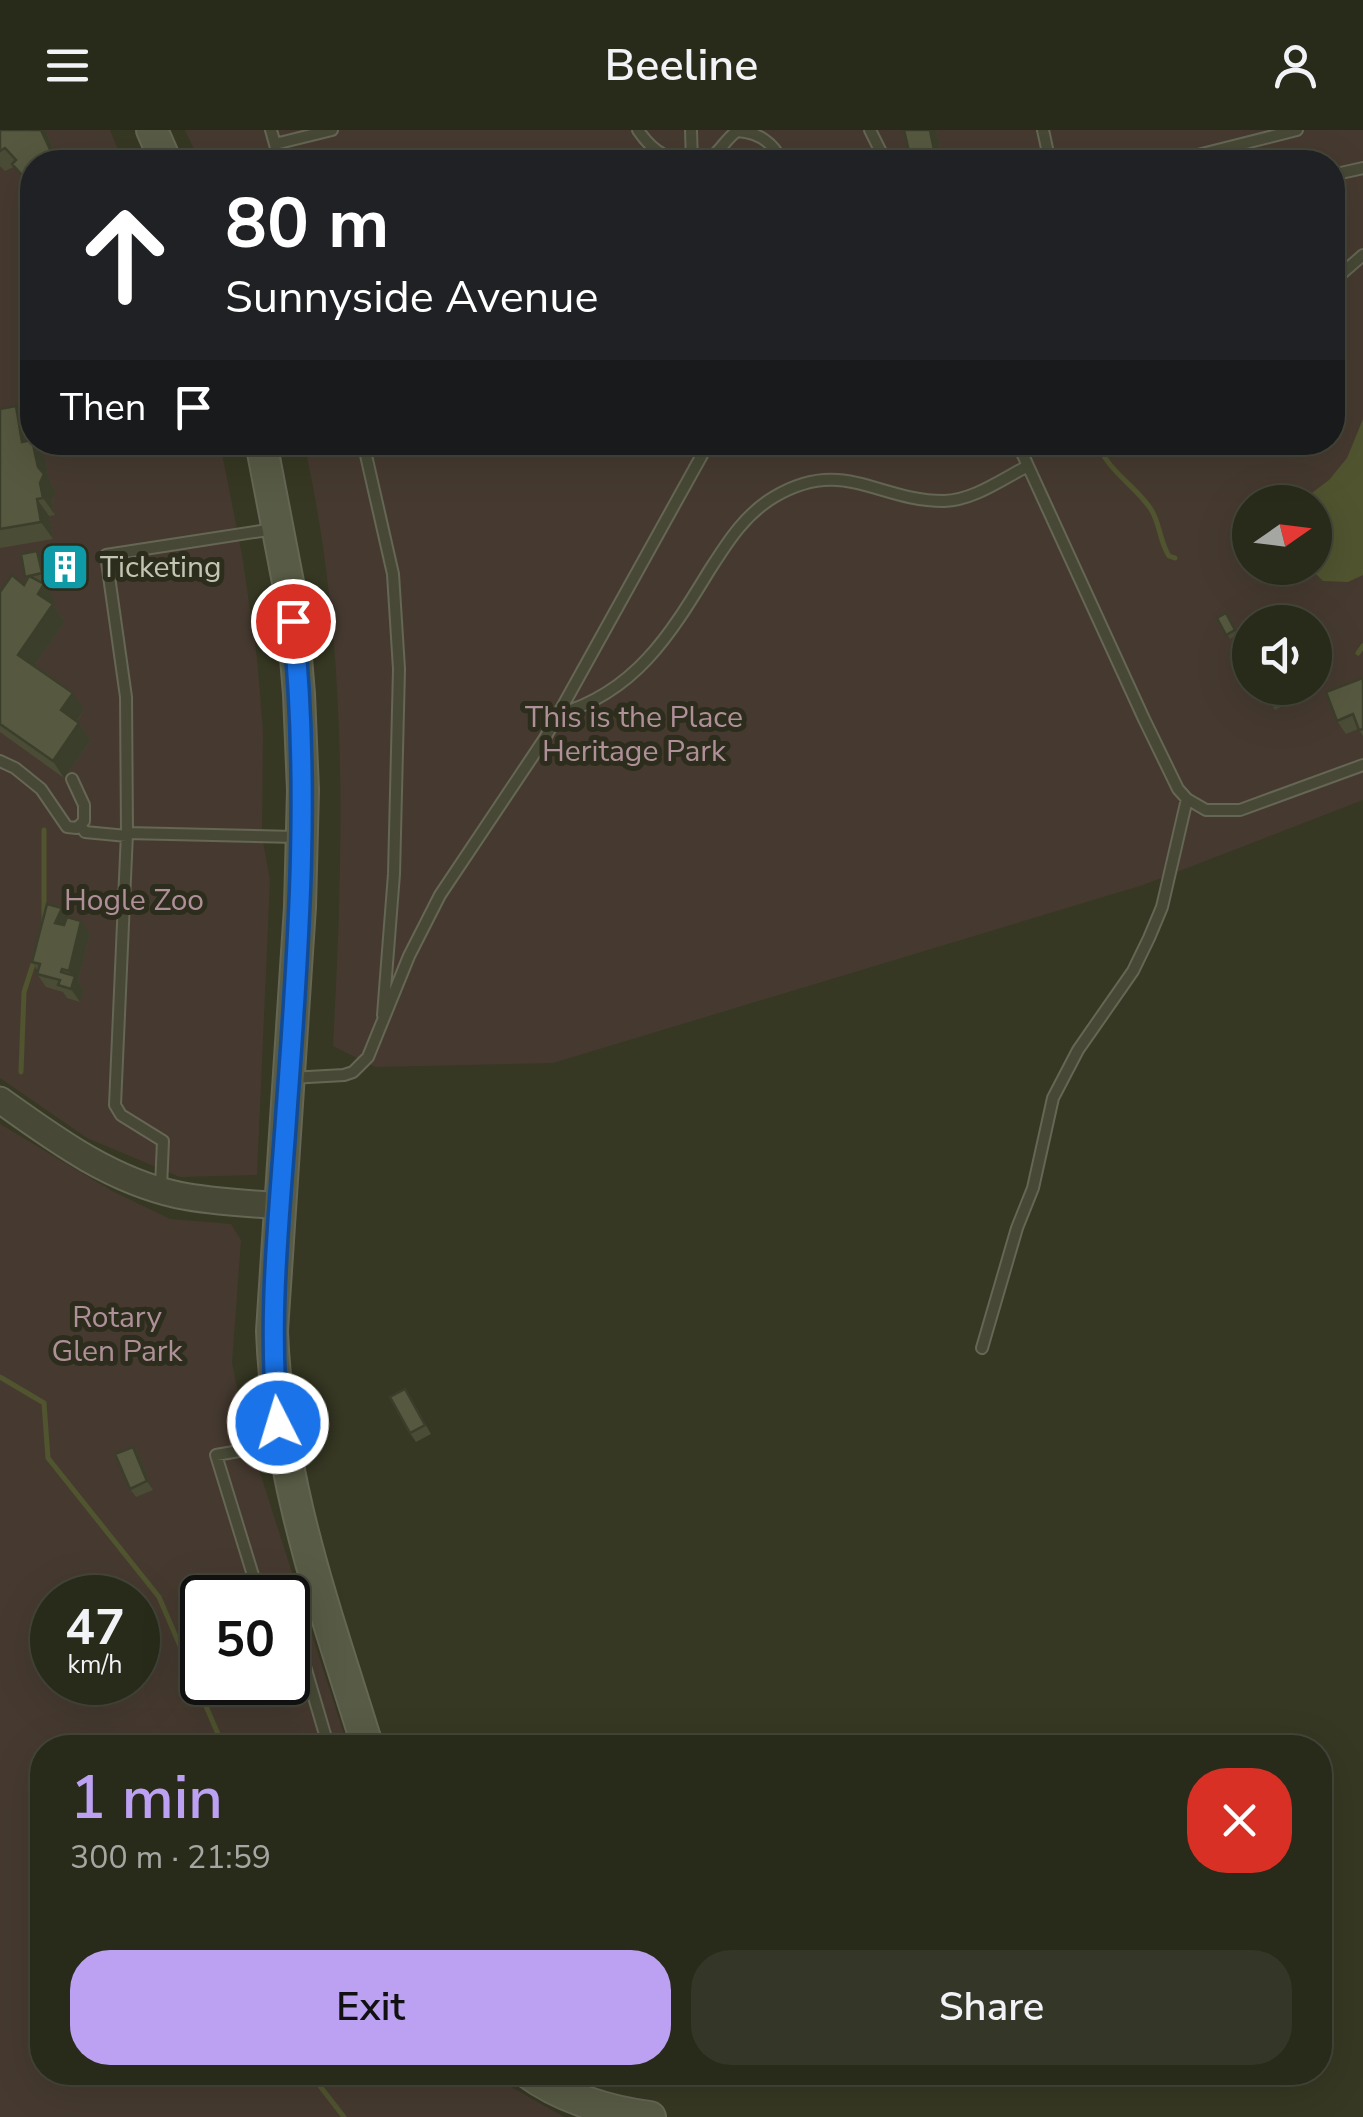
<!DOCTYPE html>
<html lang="en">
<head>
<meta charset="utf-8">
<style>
  :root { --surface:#282a1a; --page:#343627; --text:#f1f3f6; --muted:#a5a7a2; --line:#444639; --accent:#bca0f2 }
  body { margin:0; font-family:"Nunito Sans",sans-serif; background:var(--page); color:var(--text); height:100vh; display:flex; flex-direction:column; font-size:38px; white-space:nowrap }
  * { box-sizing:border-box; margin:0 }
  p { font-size:32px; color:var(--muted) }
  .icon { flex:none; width:55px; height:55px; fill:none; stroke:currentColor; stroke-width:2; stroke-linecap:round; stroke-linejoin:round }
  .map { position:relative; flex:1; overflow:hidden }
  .side { position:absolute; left:30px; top:1605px; width:1302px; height:350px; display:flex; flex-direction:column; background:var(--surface); border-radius:40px; box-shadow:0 10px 40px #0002,0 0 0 2px var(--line) }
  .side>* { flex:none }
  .guide { position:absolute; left:20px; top:20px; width:1325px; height:305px; border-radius:40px; box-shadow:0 10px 40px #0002,0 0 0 2px var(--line); background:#202124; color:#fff; overflow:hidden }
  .needle { width:65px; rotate:76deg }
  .buttons { position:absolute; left:1232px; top:355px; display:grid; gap:20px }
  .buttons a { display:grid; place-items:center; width:100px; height:100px; border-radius:50%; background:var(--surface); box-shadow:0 10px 40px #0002,0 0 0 2px var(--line); font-size:50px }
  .speed { position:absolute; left:30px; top:1445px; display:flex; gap:20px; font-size:50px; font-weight:700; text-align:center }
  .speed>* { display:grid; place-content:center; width:130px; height:130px; border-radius:50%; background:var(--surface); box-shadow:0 10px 40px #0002,0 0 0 2px var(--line); line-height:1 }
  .speed small { font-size:25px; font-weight:400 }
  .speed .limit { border:5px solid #111; border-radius:15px; background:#fff; color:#111 }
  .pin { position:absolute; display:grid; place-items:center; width:85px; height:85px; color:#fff; margin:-42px; border:5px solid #fff; border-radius:50%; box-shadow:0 2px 10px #0007 }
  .me { position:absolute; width:110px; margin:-55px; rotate:355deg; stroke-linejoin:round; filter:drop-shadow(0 0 8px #0008) }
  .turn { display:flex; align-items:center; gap:35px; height:210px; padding:0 40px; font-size:45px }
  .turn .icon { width:130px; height:130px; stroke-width:2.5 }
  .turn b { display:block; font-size:70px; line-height:85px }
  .then { display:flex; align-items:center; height:95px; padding:0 40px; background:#0003; gap:20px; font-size:38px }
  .round { display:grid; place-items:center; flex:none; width:105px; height:105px; border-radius:40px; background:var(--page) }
  .overview { display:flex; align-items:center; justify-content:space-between; height:170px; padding:0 40px }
  h1 { font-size:60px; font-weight:600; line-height:75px; color:var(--accent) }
  .button { display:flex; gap:20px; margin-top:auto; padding:20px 40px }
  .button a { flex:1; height:115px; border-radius:40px; background:var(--accent); color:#111; font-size:40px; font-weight:600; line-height:115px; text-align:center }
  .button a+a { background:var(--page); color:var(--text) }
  header { display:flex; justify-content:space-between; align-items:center; height:130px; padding:0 40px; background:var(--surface); font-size:45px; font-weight:600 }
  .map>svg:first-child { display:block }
  .green { fill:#463a30; fill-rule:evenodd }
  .water { fill:#50542f }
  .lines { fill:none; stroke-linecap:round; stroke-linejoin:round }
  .stream { stroke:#50542f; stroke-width:5 }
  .service-casing { stroke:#656654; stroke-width:14 }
  .tertiary-casing { stroke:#656654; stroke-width:29 }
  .secondary-casing { stroke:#656654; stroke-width:34 }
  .service { stroke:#474936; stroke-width:10 }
  .tertiary { stroke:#474936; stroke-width:25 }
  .secondary { stroke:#585b45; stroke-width:30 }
  .wall { fill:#4a4c36 }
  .shaded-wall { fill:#3c3e2c }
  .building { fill:#56583f; stroke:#3c3e2c; stroke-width:2.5 }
  .route-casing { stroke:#114b97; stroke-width:25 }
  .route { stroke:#1a73e8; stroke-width:18 }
  .labels { text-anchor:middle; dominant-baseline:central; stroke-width:10; stroke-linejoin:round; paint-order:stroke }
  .poi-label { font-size:30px; fill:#c2c5b1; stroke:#2c2d1c; text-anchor:start }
  .park-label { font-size:30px; fill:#af8f98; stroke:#2c2d1c }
</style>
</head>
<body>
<header><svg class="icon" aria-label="menu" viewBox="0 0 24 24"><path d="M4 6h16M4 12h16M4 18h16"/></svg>Beeline<svg class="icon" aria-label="person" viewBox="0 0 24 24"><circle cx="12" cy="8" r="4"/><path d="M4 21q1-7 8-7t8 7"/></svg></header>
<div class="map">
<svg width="1363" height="1987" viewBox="0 0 1363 1987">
  <rect width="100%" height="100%" fill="#363823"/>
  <path class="green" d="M0,0H110L123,32H32V312L220,313L242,425L257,528L263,601L262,706L270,750L257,1045L180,1047L87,1008L0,948Z
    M185,0H1363V670L1143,755L553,933L375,937L333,916C344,712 349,514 304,313L1332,312V32H200ZM1250,372H1315V438H1250ZM1250,492H1315V558H1250Z
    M0,994L112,1061L170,1089L231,1094L241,1110L232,1233L244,1293L348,1617L42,1618V1942L493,1943L506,1954L564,1987H0ZM52,1468H138V1552H52ZM202,1468H288V1552H202Z"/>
  <path class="water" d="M1363,289V445L1348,452L1323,451L1310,438H1315V372H1300L1329,350L1347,328Z"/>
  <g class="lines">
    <path class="stream" d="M1098,312C1105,340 1138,357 1152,381C1160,395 1160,412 1169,426L1175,428
      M1358,523L1363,516
      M44,792V700
      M21,942L24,862L34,831
      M0,1247L44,1273L48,1328L159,1467L224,1618
      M309,1942L344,1987"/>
    <g class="service-casing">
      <path id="service" d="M271,0L280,32
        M638,0C654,24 671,32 699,32
        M691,0L692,32
        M870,0L886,32
        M1043,0L1050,32
        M275,14L332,0
        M702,32C719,26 723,11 737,1C758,2 774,13 782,32
        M1170,32L1297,0
        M1332,45L1363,38
        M1332,152L1363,125
        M363,312L393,444L399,539L394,744L383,885
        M1017,312L1144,589L1178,659L1187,669L1206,680H1240L1363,635
        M559,584C635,562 670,505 709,441C727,413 744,385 774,367C843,326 877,371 944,371C974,370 1002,349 1028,336
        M0,631L15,638L41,659L67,697L77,698L84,691V675L72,649
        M80,695L85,702L127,706
        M127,703L126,567L106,425L274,399
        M290,948L344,945L353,942L368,927L409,826L440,765L545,608L702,325
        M161,1057L163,1011L121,985L115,975L127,703L296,707
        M982,1218L1017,1098L1033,1058L1053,968L1078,920L1133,841L1149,808L1162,777L1187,669
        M260,1468L216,1325L280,1314
        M288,1519L304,1533L329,1618"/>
    </g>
    <g class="tertiary-casing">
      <path id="tertiary" d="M0,970C56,1010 110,1050 178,1065C212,1072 246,1073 280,1076"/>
    </g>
    <g class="secondary-casing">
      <path id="secondary" d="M152,0L166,32
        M261,312L291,468L299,564L303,660L300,777L272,1201C278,1353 324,1475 368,1618
        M527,1942C560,1967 609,1982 650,1987"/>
    </g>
    <use href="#service" class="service"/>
    <use href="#tertiary" class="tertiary"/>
    <use href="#secondary" class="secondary"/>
  </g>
  <path class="wall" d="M0,0H45L60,32H32V60L14,37L5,41L0,36Z
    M936,0L943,32H915L910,26Z
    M16,276L27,293L31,310L45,327L49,350L56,361L52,370L55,385L49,386L53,409L0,418V279Z
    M76,423L82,431L77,443L53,447L47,439Z
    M43,429L48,452L42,453L56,471L53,475L65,491L34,536L84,580L77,591L91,610L64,648L0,602V462L24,455L27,450L25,447Z
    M1217,488H1229L1238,504L1230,509Z
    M1363,548V606L1358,599L1346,604L1337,591Z
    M1274,560L1284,575L1275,580L1265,565Z
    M69,787L90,804L78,851L84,859L80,872L67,868L63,862L46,857L37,844L38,841L32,832Z
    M405,1259L431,1304L416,1312L410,1303Z
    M133,1317L139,1325L153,1360L136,1367L130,1359Z"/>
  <path class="shaded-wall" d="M41,0H45L60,32H57L54,28Z
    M930,0H936L943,32L934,20Z
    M16,276L27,293L34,329L22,312Z
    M33,312L45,327L49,350L56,361L52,370L55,385L43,368Z
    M37,369L49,386L53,409L41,392Z
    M37,421L43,429L48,452L42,443Z
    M76,423L82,431L77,443L71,434Z
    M44,454L56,471L53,475L65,491L30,542L18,525L38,464Z
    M73,563L84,580L72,597L61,580Z
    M79,593L91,610L64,648L53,631Z
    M62,778L71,791L64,806L55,793Z
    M81,791L90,804L78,851L84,859L80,872L71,859L74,849L69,841Z
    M133,1317L139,1325L153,1360L147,1351Z"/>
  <path class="building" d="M0,0H41L54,28L46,32H32V39L22,45L12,34L16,30L5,18L0,21Z
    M904,0H930L934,20L910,26Z
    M16,276L22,312L32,310L38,337L44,344L40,353L43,368L37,369L41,392L0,399V279Z
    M66,414L76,423L71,434L47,439L43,420Z
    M37,421L42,443L25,447L21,424Z
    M12,445L24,455L29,446L44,454L38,464L53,474L18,525L73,563L61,580L79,593L53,631L0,594V462Z
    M1226,483L1235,500L1226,505L1217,488Z
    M1363,548V599L1359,600L1353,584L1337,591L1326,562Z
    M1274,560L1281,571L1272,576L1265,565Z
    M47,774L62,778L55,793L64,795L67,787L81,791L69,841L62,839L61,842L75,846L71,859L58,855L60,850L37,844L40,834L32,832Z
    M405,1259L425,1295L410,1303L390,1267Z
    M133,1317L147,1351L130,1359L115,1324Z"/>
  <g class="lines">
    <g class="route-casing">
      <path id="route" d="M278,1293C267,1187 280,1081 287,975C299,814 310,653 293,491"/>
    </g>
    <use href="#route" class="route"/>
  </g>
  <defs>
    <g id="building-square" transform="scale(2.5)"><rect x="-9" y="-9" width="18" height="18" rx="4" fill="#0f9aa8" stroke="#2c2d1c"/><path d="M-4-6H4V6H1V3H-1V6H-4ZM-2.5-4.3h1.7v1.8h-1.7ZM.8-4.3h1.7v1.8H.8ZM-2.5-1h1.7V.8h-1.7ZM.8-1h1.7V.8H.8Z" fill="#fff"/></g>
  </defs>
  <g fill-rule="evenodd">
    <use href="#building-square" x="65" y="437"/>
  </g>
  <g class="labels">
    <g class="poi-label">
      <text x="100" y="437">Ticketing</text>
    </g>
    <g class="park-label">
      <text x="634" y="587">This is the Place<tspan x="634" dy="34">Heritage Park</tspan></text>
      <text x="134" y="770">Hogle Zoo</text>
      <text x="117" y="1187">Rotary<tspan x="117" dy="34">Glen Park</tspan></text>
    </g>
  </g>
</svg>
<div class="buttons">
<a><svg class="needle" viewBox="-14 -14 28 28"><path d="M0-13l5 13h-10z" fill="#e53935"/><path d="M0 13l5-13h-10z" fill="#a5a7a2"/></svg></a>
<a><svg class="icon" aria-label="sound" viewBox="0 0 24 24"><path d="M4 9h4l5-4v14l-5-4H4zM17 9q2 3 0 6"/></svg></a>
</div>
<div class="speed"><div>47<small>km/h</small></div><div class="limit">50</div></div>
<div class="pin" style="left:293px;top:491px;background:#d93025"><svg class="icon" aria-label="arrive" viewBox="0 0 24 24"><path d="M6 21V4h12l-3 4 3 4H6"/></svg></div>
<svg class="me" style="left:278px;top:1293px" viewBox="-20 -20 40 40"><circle r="17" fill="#1a73e8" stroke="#fff" stroke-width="3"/><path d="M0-11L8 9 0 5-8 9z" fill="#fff"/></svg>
<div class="guide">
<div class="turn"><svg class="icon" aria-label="ahead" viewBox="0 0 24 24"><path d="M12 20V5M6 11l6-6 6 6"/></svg><div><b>80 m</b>Sunnyside Avenue</div></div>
<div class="then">Then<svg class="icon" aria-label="arrive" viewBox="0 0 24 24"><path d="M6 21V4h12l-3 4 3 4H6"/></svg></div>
</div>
<section class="side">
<div class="overview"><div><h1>1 min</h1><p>300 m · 21:59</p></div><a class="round" style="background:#d93025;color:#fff"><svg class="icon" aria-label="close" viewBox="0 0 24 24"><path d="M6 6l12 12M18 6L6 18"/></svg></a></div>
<div class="button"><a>Exit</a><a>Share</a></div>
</section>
</div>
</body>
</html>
